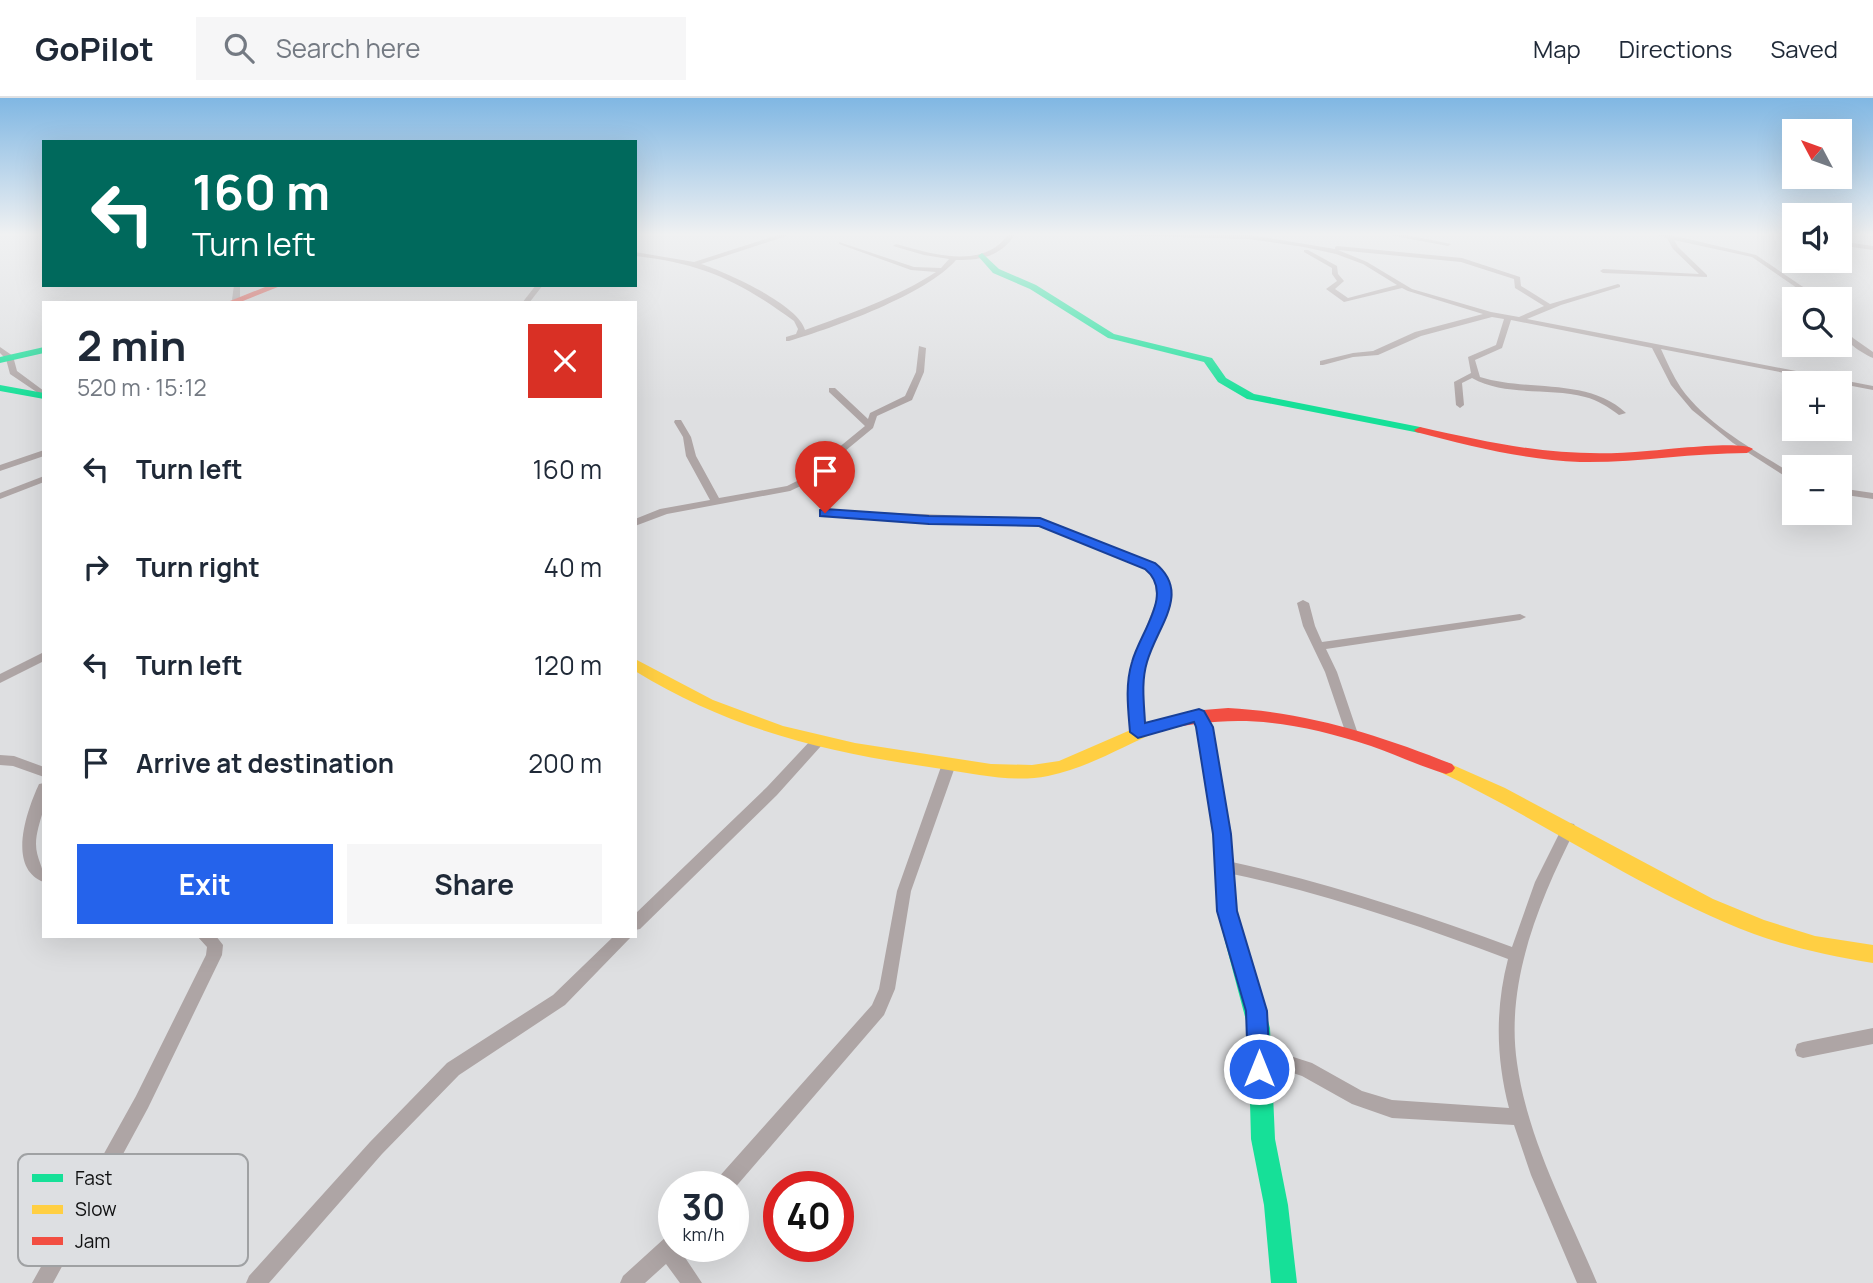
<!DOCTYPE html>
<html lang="en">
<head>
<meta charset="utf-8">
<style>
  :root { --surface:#fff; --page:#f6f6f7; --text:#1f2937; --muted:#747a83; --line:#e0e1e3; --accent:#2563eb }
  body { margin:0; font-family:Manrope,sans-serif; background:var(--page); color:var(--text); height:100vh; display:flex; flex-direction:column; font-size:26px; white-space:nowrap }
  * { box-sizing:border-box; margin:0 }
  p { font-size:23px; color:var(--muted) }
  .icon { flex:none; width:38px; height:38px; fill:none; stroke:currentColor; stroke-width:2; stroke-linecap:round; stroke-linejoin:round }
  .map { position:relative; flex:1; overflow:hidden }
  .sheet { position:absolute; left:42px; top:203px; width:595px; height:637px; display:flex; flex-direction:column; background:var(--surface); border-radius:0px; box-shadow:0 7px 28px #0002 }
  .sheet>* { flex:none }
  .hud { position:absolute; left:42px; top:42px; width:595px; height:147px; border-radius:0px; box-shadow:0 7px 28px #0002; background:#00695c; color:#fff; overflow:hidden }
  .needle { width:46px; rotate:311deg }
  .tools { position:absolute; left:1782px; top:21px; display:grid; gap:14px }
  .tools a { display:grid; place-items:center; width:70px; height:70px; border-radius:0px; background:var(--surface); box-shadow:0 7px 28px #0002; font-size:35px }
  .speed { position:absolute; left:658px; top:1073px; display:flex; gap:14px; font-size:35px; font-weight:700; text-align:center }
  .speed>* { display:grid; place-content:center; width:91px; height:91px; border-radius:50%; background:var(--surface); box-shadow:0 7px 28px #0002; line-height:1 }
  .speed small { font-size:18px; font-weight:400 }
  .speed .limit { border:10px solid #d22; background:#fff; color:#111 }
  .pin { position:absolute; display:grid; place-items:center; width:60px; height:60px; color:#fff; margin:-72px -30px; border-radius:50% 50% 50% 0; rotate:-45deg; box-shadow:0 0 7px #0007 }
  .pin .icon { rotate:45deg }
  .me { position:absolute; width:77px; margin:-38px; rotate:0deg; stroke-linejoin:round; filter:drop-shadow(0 0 5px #0008) }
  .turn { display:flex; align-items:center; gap:24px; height:147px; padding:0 35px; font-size:32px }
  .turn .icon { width:91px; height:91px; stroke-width:2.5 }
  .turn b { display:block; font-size:49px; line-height:60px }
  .round { display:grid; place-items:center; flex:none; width:74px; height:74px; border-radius:0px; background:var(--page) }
  .headline { display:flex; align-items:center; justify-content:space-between; height:119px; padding:0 35px }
  h1 { font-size:42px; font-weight:700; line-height:52px }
  .action { display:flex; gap:14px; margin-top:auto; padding:14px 35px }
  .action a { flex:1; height:80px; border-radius:0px; background:var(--accent); color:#fff; font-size:28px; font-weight:700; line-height:80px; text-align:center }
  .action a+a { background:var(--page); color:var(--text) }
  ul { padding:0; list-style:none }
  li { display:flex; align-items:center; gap:21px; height:98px; padding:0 35px }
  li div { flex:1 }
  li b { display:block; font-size:26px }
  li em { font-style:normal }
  header { display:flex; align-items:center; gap:42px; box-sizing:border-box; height:98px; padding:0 35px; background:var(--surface); border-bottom:2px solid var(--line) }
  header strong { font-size:33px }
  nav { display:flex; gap:38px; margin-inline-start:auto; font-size:24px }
  .search { width:490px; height:63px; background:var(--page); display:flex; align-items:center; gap:18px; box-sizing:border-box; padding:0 24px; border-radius:0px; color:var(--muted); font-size:26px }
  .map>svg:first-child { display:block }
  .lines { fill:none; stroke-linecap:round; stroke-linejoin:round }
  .street { fill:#aea5a5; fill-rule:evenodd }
  .fast { fill:#16e098; fill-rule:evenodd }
  .slow { fill:#ffcf43; fill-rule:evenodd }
  .jam { fill:#f24e42; fill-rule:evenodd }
  .route { fill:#2563eb; stroke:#184099; stroke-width:2 }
  .key { fill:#dddfe2; stroke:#9fa1a3; stroke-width:2 }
  .key-label { font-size:19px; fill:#0f1011 }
</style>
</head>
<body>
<header>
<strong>GoPilot</strong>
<div class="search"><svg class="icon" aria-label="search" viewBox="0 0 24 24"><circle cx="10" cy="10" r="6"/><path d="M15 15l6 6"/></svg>Search here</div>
<nav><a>Map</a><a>Directions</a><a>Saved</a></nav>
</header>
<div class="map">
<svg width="1873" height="1185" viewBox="0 0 1873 1185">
  <rect width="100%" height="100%" fill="#dedfe1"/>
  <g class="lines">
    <path class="street" d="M778,137H789L701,166C726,174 799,207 805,232C849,216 896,200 936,174L911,172L839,146V144L914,169L941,170L949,161L924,157L893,148L896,146C932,156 982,172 1008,137H1015C999,159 982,162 956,162C927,196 833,230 789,243H786V239L796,236L798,231L794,223C741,184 702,165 635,158V154L694,164Z
      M1102,137H1251L1335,151V149L1337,148L1462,160L1520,179L1521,188L1550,206L1618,186L1620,187V189L1561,207L1527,221L1873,288V292L1661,251C1667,264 1673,278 1681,290C1708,328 1755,352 1794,377V384L1733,345L1692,312L1671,287L1652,250L1511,222L1502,250L1475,262L1480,279C1527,294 1588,279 1626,315L1619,317C1608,309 1598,302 1585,299C1549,289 1506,299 1472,280L1462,285L1464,307L1460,310L1456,307L1454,284L1471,275L1468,259L1496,247L1504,221L1492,219L1421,238L1378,257L1353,259L1323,267H1320V263L1353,255L1373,253L1415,234L1483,216L1408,193L1402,190L1344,204L1326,191L1337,183L1332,176V170L1304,154V152H1308L1337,168L1338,176L1344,183L1335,191L1348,200L1397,187L1363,166L1336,156L1304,149L1249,141ZM1338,152L1461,164L1514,181L1515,190L1544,208L1519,219L1491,214L1412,191L1367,164Z
      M1389,137H1407L1451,146L1448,148Z
      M1657,137H1671L1756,157L1821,201H1813L1752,159L1674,142L1678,149L1707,177V179L1603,175L1600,173L1603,171L1699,176L1673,151L1667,140Z
      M1788,137H1794V140Z
      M1839,143L1873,148V152L1839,147Z
      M234,187H240V202L236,204L232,202Z
      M536,187H543L529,205H522Z
      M1839,223L1853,240L1873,254V260C1858,253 1839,241 1839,223Z
      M919,248L926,250L924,274L912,302L877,318L873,330L805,386L790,393L667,416L635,428V421L660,411L710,402L686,358L683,339L674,324L675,322H681L691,339L696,358L719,400L787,388L799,382L865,328L829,294V290H835L868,321L870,315L905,298L916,274Z
      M0,249L13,258L17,273L44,293V299L10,276L6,261L0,255Z
      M44,352V358L0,373V367Z
      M44,378V384L0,401V395Z
      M1839,390L1873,395V401L1839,396Z
      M825,412L1040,421L1162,471L1171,490L1145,563L1140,589L1144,634L1143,637H1133L1132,634L1128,589L1133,563L1161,490L1154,475L1038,427L821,417V413Z
      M1303,502L1309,505L1315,528L1322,544L1520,516L1526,519L1520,522L1326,551L1337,574L1358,636L1352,640L1346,636L1325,574L1303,528L1297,505Z
      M44,554V563L0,585V576Z
      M816,640L821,642L822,645L821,648L777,697L640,831L635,832V816L767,689L811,642Z
      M0,657L14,658L44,669V679L13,668L0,667Z
      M949,661L954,663L956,666L911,793L895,891L884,917L733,1092V1088H715L717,1081L872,907L879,891L897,793L942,666L944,663Z
      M44,685C44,694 45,704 43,713C40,724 36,735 36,746C36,761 44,768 44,784C6,770 27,712 39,686Z
      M1569,725L1574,726L1576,730C1540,801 1505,883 1517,965C1528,1043 1567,1113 1597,1185H1577L1531,1077L1514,1027L1392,1020L1352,1006L1302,978L1253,962L1251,956L1253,950L1259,948L1312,965L1362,993L1392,1002L1509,1010C1496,960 1495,911 1508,861C1415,826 1321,794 1223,774L1218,772L1216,768L1218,764L1223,762C1322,783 1417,814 1512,849L1535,784L1564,726Z
      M197,838H216L223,847L222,857L148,1010L53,1185H32L136,998L206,857L207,849Z
      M614,838H632L565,907L459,977L382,1056L269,1185H246L249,1178L370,1044L447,965L553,897Z
      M1873,930V946L1803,960L1797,958L1795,952L1797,946L1803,944Z
      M674,1135V1148H682L680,1152L702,1185H680L666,1166L645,1185H620L623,1178L667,1138Z"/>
    <path class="fast" d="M982,155L999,171L1036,187L1114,236L1212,260L1226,280L1254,296L1420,329L1426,332L1420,335L1247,301L1218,284L1204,264L1108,240L1030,191L993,175L978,158Z
      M44,249V255L0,265V259Z
      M0,287L44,295V301L0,293Z
      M1199,611L1205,613L1214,635L1231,736L1237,813L1270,930L1275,1041L1288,1107L1297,1185H1271L1264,1107L1251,1041L1248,930L1217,813L1213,736L1198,635L1191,617Z"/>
    <path class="slow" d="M635,561L713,602L783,628L855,645L991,666L1032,667L1059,663L1149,624H1161L1163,628L1161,632C1123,648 1088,670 1048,678C1013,685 976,676 942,671C830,655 732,633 635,573Z
      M1446,664L1505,690L1713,801L1764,822L1815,838L1873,847V865C1832,858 1793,850 1754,836C1645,795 1546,724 1440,674L1437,670L1440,666Z"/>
    <path class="jam" d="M270,187H283L238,205H225Z
      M1420,329C1500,347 1564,361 1647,353C1666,352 1741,342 1753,351L1747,355C1691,355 1636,365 1580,364C1525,362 1470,348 1416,334L1414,332Z
      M1228,610C1307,614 1379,637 1452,666L1455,670L1452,674L1446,676C1420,668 1396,657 1371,648C1295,623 1233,614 1155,634L1147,628L1149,624L1191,613Z"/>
  </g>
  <linearGradient id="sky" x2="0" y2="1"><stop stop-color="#80b7e3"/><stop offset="0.45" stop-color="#f0f1f2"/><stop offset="1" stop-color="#f0f1f2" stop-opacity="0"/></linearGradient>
  <rect width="1873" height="303" fill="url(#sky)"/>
  <path class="route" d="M825,411L929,418L1040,420L1155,465C1192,495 1157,528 1147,564C1141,584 1144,604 1145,625L1199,611L1204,613L1213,629L1231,736L1237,813L1267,913L1270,971L1267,979L1259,982L1251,979L1248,971L1246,913L1217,813L1213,736L1196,629L1194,624L1138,640L1130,634C1128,610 1125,587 1132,564C1140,534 1175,495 1145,471L1039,428L929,426L820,418V412Z"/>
  <rect x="18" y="1056" width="230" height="112" rx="10" class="key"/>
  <rect x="32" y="1076" width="31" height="8" fill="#16e098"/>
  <rect x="32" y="1107" width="31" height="9" fill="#ffcf43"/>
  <rect x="32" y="1139" width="31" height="8" fill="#f24e42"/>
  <g class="key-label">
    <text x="75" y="1087">Fast</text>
    <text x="75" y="1118">Slow</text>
    <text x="75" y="1150">Jam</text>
  </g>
</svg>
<div class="tools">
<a><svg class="needle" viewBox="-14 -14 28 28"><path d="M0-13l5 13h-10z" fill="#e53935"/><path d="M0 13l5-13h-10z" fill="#747a83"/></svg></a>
<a><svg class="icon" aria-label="sound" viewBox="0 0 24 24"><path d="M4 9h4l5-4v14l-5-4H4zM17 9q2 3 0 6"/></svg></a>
<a><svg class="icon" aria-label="search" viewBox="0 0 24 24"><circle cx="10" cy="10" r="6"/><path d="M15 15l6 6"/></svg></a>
<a>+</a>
<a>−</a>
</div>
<div class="speed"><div>30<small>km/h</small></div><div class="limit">40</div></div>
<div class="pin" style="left:825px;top:415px;background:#d93025"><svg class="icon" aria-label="arrive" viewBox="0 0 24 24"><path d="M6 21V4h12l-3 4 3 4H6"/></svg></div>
<svg class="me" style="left:1259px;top:971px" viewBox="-20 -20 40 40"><circle r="17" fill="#2563eb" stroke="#fff" stroke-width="3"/><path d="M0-11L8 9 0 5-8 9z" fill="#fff"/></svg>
<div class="hud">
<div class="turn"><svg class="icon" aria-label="left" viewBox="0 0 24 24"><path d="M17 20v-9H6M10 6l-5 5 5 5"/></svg><div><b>160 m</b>Turn left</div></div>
</div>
<section class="sheet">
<div class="headline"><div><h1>2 min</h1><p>520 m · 15:12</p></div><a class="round" style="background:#d93025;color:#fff"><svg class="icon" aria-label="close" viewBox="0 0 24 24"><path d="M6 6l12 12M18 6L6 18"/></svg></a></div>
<ul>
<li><svg class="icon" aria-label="left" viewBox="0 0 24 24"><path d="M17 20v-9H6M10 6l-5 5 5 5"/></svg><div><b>Turn left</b></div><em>160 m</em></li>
<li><svg class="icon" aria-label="right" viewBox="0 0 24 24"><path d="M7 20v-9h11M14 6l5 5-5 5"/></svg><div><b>Turn right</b></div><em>40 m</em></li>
<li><svg class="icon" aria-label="left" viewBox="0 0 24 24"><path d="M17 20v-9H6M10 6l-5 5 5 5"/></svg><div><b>Turn left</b></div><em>120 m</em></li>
<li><svg class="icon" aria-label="arrive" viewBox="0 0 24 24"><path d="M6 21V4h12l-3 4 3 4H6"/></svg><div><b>Arrive at destination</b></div><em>200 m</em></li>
</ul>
<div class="action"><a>Exit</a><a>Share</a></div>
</section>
</div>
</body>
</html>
